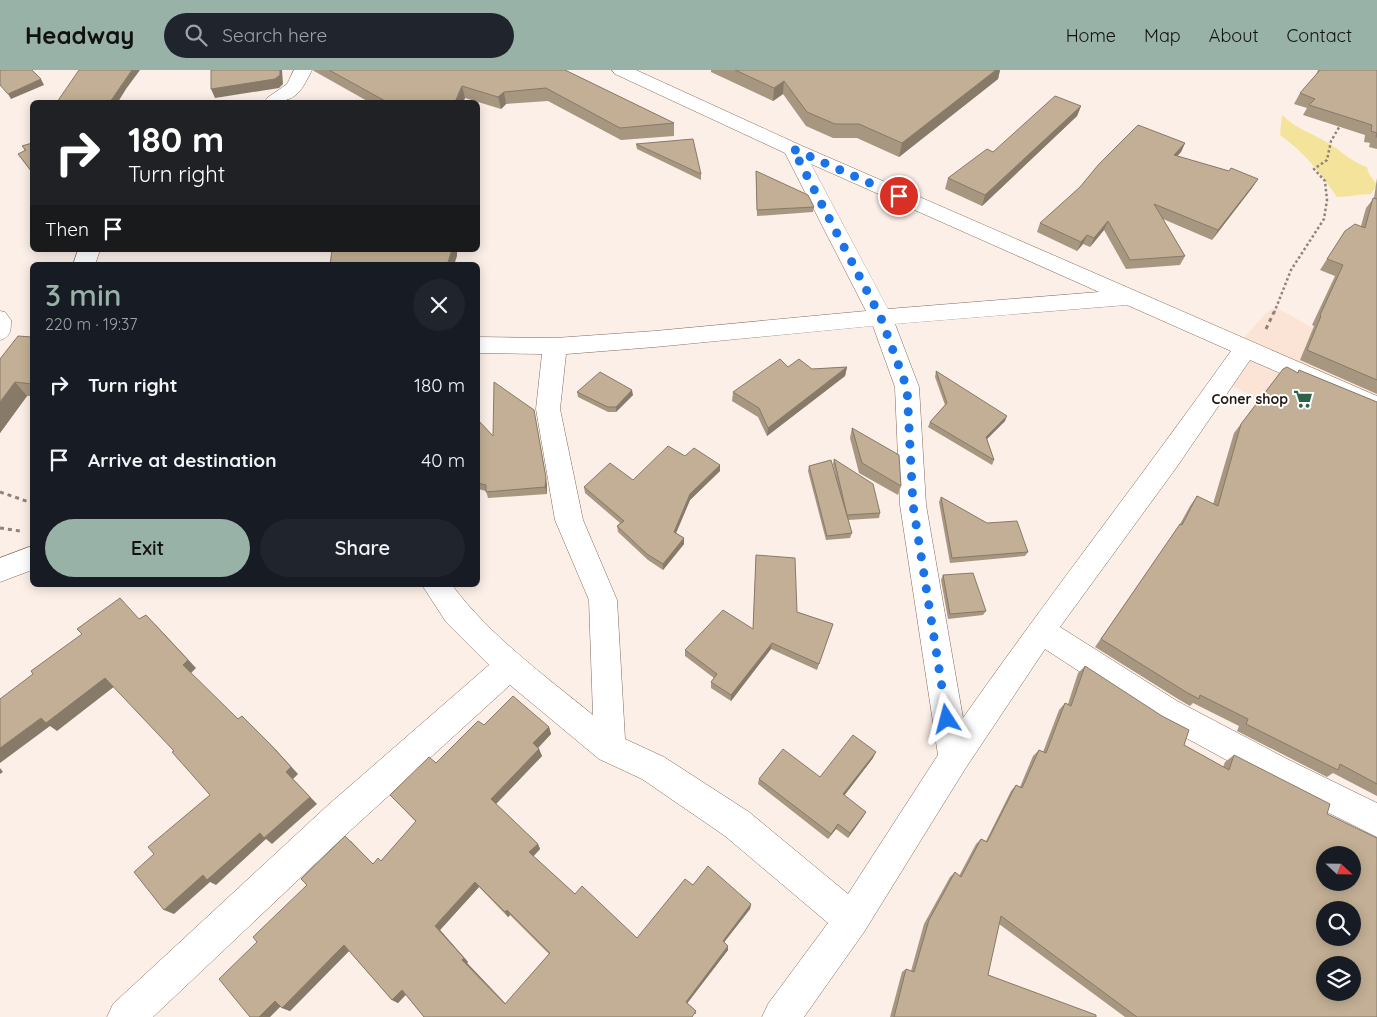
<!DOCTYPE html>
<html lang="en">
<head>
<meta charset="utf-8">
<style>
  :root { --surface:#171b24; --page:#20242c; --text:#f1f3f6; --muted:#9ea1a6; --accent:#98b2a8 }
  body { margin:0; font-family:Quicksand,sans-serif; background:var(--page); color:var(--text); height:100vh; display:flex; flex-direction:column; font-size:19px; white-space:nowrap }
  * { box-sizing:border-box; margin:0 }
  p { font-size:16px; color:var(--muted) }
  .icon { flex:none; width:28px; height:28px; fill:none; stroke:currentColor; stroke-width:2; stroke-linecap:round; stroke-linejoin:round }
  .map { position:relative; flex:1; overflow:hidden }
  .side { position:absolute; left:30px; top:192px; width:450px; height:325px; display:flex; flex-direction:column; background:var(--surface); border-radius:8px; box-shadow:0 2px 12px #0003 }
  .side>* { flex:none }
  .hud { position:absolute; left:30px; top:30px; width:450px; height:152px; border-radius:8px; box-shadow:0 2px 12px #0003; background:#202124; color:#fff; overflow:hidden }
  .needle { width:32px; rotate:112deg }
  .controls { position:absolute; left:1316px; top:776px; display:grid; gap:10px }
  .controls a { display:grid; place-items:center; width:45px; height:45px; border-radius:50%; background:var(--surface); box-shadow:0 2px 12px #0003; font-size:25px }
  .pin { position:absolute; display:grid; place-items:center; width:42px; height:42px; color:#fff; margin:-21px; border:2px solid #fff; border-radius:50%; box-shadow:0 1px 5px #0007 }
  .me { position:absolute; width:55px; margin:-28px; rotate:351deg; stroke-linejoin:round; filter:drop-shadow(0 0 4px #0008) }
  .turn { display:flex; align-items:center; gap:18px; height:105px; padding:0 15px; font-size:22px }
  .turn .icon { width:65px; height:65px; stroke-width:2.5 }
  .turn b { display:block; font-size:35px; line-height:42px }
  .then { display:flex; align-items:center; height:48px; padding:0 15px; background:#0003; gap:10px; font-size:19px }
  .round { display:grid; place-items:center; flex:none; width:52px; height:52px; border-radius:26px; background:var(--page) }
  .overview { display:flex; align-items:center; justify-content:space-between; height:85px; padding:0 15px }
  h1 { font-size:30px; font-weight:600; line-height:38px; color:var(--accent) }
  .button { display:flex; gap:10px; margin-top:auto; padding:10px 15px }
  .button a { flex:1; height:58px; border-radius:30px; background:var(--accent); color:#111; font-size:20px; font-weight:600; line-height:58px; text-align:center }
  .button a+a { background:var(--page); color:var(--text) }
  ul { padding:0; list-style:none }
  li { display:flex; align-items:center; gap:15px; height:75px; padding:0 15px }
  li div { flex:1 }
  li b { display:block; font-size:19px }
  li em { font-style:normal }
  header { display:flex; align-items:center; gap:30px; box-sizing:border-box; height:70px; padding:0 25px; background:var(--accent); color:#111 }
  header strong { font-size:24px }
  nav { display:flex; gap:28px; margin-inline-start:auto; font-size:18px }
  .search { width:350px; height:45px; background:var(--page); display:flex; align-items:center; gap:12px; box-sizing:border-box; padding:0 18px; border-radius:28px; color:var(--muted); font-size:19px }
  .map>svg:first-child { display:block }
  .built { fill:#fbe4d6 }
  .green { fill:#f4e39a }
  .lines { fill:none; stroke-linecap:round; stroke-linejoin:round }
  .service-casing { stroke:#846a59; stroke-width:1 }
  .minor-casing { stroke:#846a59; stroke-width:1 }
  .path-far1 { stroke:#8f847d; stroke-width:2.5; stroke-dasharray:2.5 2.5; stroke-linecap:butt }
  .path { stroke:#8f847d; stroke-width:3; stroke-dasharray:4 4; stroke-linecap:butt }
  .service { fill:#fff; fill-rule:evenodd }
  .minor { fill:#fff; fill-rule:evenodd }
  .wall { fill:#a79680; fill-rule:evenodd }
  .shaded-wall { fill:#887a68 }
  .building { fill:#c2af95; stroke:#887a68; fill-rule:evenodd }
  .route { stroke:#1a73e8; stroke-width:9; stroke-dasharray:0 16.2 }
  .labels { text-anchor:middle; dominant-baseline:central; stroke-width:4; stroke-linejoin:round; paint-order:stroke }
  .poi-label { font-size:14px; font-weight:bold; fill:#231812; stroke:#fff; text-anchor:end }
</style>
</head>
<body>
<header>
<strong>Headway</strong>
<div class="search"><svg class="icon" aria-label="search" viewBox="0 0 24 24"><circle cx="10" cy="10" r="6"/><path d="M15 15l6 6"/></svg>Search here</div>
<nav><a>Home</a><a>Map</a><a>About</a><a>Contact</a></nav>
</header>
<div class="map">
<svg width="1377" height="947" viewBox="0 0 1377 947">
  <rect width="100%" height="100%" fill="#fbefe7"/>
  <path class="built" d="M1275,237L1377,293V395L1217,307L1234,279L1266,243Z"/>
  <path class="green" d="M1282,45C1296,59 1314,64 1330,74C1344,83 1350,91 1367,97L1369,104L1377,115L1371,124C1360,124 1349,127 1337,127C1320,102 1305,83 1280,65Z"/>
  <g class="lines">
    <g class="service-casing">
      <path id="service" d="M0,241L5,242L11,250C11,260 11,267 0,270Z"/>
    </g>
    <g class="minor-casing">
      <path id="minor" d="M294,0H312C299,26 295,32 265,32L267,28L287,14Z
        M612,0H636L800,75L1377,326V345L1250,290L1176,398L1060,557L1177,631L1287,689L1377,733V767L1265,711L1155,651L1045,579L965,699L864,862L804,947H762L768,934L828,853L725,766L642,709L599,689L510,615L351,760L153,947H107L113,934L327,736L489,595L446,552L422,515H452C490,566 544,605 593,645L589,530L555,450L536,339L542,284L478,283V267L555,268L655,261L866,241L785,83L615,4ZM811,94L1099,222L888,239ZM1127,235L1231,281C1143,405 1050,524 963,648L926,435L919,317L895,254ZM873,256L895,317L900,435L938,685L848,824L749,742L664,687L625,669L617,530L583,450L560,339L566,284L655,277Z
        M78,180H100L95,195H73Z
        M32,476V500L0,512V488Z"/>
    </g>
    <path class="path-far1" d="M1274,243L1291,200L1324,149L1327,130L1325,111L1314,99L1327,90L1331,71L1341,54"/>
    <path class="path" d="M1266,259L1274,242
      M0,422L32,433
      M0,458L20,461"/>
    <use href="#service" class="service"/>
    <use href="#minor" class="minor"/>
  </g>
  <path class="wall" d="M313,0H565L674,53V66L621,70L548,31L506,34L501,39L465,28L463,32H369L314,1Z
    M711,0H1000L998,9L899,87L857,68H833L806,56L783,24L773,31L711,2Z
    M1318,0H1377V79L1369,77L1370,73L1364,72L1365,65L1303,45L1307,38L1294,34L1300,23L1316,5Z
    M1081,36L1077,46L982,136L945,119L948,108L993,82Z
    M32,73V103L18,84L25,81L22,76Z
    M1185,73L1181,82L1177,86L1229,101L1258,109L1252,118L1212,170L1163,149L1185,186L1180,195L1126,199L1104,160L1090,177L1083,174L1077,181L1037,162L1040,153Z
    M636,74L701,104V110L637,79Z
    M756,101L814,137L813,142L757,146Z
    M1377,108V324L1300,290L1314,256L1312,255L1335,206L1320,200L1345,161L1361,156L1366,138L1374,128Z
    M32,267V326H27L0,363V289Z
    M788,297L812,299L847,297L845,306L767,366L758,347L732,331L733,322Z
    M1283,299L1297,303L1299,300L1377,332V726L1333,703L1327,707L1237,661L1239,656L1193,633L1190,636L1178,629L1095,577L1179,456L1190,436L1197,426L1213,434L1234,363Z
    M936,301L1005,351L987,369L994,390L992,395L928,357L930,352L945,335L935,307Z
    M577,322L633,325L616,342H608L578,327Z
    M478,350L493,366L547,414V424L488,428L486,421L478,419Z
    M852,358L901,416L898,425L859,403L850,368Z
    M685,386L720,401L690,430L676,463L684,468V474L663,500L648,490L618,462L617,456L620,453L585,423L584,417L633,410Z
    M834,389L880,443L879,448L848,450L852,463L850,468L826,470L808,401L809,396L836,406L833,394Z
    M941,427L1028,482L1025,486L950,493L939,432Z
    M756,485L797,542L833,554L817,600L771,579L731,631L711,618V612L714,608L685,586V580L753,559Z
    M943,505L986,541L983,545L948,549L941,510Z
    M1085,596L1184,675L1223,697L1225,692L1234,685L1327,744L1377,947H1125L999,854L988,905L1096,947H890L902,902L906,899L911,901L924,854L950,807L955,802L959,806L976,774L981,769L986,771L1011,721L1016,715L1020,717L1033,686L1039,680L1043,682L1059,640L1065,633L1068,634L1078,603Z
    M484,655L549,657L551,664L538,678L539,679L542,686L496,734L538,774L540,779L533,786L575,824L637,868L693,815L751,834L750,839L724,872L728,880L687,933L696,941V944L424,947L406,925L398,933L392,930L349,881L290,941L282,938L257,872L351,771L373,794L381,791L416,752L390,725L436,693ZM479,817L508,847L510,845L549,884L506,934L467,893L468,892L440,860Z
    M873,688L844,725L866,742L863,747L848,768L836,759L828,769L758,714L759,709L820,707Z"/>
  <path class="shaded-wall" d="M132,0H140L126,19L118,32H110L123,13Z
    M280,0H282L283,14L279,18L215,28L211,19Z
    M996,0H1000L998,9L899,87L902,73Z
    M41,9L44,15L11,29L8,24Z
    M784,11L783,24L773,31L774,18Z
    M462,16L465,28L463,32H455Z
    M504,22L506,34L501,39L498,27Z
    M1081,36L1077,46L982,136L985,125Z
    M1185,73L1181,82L1170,94L1174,85Z
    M1258,109L1252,118L1212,170L1218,160Z
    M1108,151L1104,160L1090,177L1094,168Z
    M1087,165L1083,174L1077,181L1081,172Z
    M452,180H457V186L454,195H447Z
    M847,297L845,306L767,366L768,358Z
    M15,312L27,326L0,363V332Z
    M632,320L633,325L616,342V337Z
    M1007,346L1005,351L984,372L986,367Z
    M535,347L547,414V424L545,417Z
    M720,395V401L690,430L674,468V462L690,424Z
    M684,468V474L663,500V494Z
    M154,553L196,598L191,603L183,595Z
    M772,573L771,579L731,631V625Z
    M105,608L115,616L57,661L50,656L0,693V678L41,648Z
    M242,646L277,681L298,704L293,709L317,734L272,774L266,769L216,815L210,812L174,844L164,840L286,702Z
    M549,657L551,664L536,680L533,673Z
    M539,679L542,686L495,735L491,729Z
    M876,682L873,688L841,730L843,724Z
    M0,698L3,702L0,704Z
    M866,742L863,747L848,768L850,763Z
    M838,754L836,759L828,769L831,764Z
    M538,774L540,779L532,788L529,782Z
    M475,812L479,817L440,860L468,892L467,893L509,937L462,890L435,856Z
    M751,834L750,839L722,875L723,871Z
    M507,840L510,845L508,847L505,842Z
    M344,875L351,879L290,941L282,938Z
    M728,876V880L686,935V932Z
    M402,920L407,923L398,933L392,930Z
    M275,931L283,934L270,947H259Z"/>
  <path class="building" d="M0,0H32L41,9L8,24L0,15Z
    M79,0H132L123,13L110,32H57Z
    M211,0H280V5L275,9L211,19Z
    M329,0H565L674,53L620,58L546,18L504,22L498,27L462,16L455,32L448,31V32H387Z
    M735,0H996L902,73L859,54H835L807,42L784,11L774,18Z
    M1320,0H1377V67H1376L1377,63L1371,61L1372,55L1309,35L1315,29L1300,23Z
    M1055,26L1081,36L985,125L948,108L987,79L993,82Z
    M1138,55L1185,73L1174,85L1229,101L1231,98L1258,109L1218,160L1154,134L1185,186L1130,190L1108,151L1094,168L1087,165L1081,172L1040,153L1080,117L1099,94Z
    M693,69L701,104L636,74Z
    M32,73V102L18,84L26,80L22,76Z
    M756,101L808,125L814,137L757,140Z
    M1373,128L1377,129V310L1307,280L1321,246L1320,245L1343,195L1327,189L1345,161L1355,154L1365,158Z
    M332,180H452L447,195H330Z
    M18,266L32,267V314L15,312L0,332V289Z
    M780,289L788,297L799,289L812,299L847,297L768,358L759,338L733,322Z
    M1287,297L1298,303L1299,300L1377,332V714L1340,694L1338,700L1246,654L1248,649L1200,625L1199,629L1186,622L1101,569L1180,454L1182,455L1197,426L1218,436L1241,354L1283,299Z
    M936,301L1007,346L986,367L994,390L930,352L947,333Z
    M600,302L632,320L616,337H608L577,322Z
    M494,312L534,340L546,408L545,417L486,422V415L478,413V350L493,366Z
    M852,358L899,385L901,416L862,393Z
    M668,376L685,386L694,378L720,395L690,424L674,462L684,468L663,494L647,484L617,456L624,451L584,417L610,393L633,410Z
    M834,389L873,414L880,443L847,445Z
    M831,390L852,463L827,466L809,396Z
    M941,427L987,453L1017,451L1028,482L952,488Z
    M756,485L795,488L797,542L833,554L819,594L772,573L731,625L711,612L717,604L685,580L723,540L753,559Z
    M973,503L986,541L950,544L943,505Z
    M120,528L139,549L146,545L188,590L183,595L238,649L242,646L270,674L291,697L286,702L310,727L264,768L260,763L207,810L203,805L164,840L134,802L154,784L148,777L210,725L172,682L174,681L105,608L46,653L41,648L0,678V629L33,604L31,601L82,564L77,559Z
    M1085,596L1162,646L1189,660L1184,675L1229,700L1234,685L1330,734L1327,744L1377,768V947H1137L1001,846L988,905L1096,945V947H894L906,899L914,902L929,850L955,802L961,807L981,769L987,772L1016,715L1022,718L1039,680L1046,683L1065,633L1071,636ZM1325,785H1352V812H1325ZM1325,840H1352V868H1325ZM1325,895H1352V922H1325Z
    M513,626L549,657L533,673L539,679L491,729L538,774L529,782L575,824L582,816L637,868L685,809L693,815L708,796L751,834L723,871L728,876L686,932L696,941L692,947H424L402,920L392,930L344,875L282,938L275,931L259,947H250L219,909L257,872L253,867L307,815L301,809L345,766L373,794L378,788L381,791L416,751L390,725L429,687L436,693L478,651L484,655ZM475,812L505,842L507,840L550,883L505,934L462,890L464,888L435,856Z
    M853,665L876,682L843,724L866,742L850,763L838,754L831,764L759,709L783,679L820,707Z"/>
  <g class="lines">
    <path class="route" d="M899,126L793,79L881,248L907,318L913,435L947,649"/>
  </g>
  <defs>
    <g id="supermarket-bare" transform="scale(1.5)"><path d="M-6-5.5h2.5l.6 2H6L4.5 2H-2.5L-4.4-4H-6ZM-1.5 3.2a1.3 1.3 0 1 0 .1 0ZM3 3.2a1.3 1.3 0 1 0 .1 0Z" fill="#2c6248" stroke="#fff" stroke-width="2.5" paint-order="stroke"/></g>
  </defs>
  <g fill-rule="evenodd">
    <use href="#supermarket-bare" x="1303" y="329"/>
  </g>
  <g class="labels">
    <g class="poi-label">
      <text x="1288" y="329">Coner shop</text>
    </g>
  </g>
</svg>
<div class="controls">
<a><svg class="needle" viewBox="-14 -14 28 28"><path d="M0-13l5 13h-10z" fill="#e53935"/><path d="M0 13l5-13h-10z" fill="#9ea1a6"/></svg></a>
<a><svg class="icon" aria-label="search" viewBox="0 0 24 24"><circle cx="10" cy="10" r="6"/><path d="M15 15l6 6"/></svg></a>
<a><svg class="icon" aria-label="layers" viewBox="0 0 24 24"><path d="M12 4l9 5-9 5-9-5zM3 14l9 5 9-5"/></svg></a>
</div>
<div class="pin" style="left:899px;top:126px;background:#d93025"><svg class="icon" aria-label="arrive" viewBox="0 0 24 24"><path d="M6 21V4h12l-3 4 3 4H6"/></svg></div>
<svg class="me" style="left:947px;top:649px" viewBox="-20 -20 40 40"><path d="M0-17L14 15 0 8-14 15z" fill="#1a73e8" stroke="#fff" stroke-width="4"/></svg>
<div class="hud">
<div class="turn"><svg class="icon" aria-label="right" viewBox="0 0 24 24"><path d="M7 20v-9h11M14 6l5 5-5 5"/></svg><div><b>180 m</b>Turn right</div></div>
<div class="then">Then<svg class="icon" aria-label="arrive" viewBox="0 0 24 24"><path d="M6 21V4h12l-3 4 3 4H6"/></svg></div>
</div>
<section class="side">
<div class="overview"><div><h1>3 min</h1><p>220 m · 19:37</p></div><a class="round"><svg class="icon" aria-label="close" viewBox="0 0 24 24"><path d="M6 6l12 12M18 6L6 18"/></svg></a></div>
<ul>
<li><svg class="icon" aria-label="right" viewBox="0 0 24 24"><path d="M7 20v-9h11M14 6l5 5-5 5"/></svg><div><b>Turn right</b></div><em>180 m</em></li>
<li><svg class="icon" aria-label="arrive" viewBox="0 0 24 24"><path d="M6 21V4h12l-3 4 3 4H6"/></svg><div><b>Arrive at destination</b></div><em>40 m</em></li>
</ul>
<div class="button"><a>Exit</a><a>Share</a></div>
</section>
</div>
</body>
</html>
